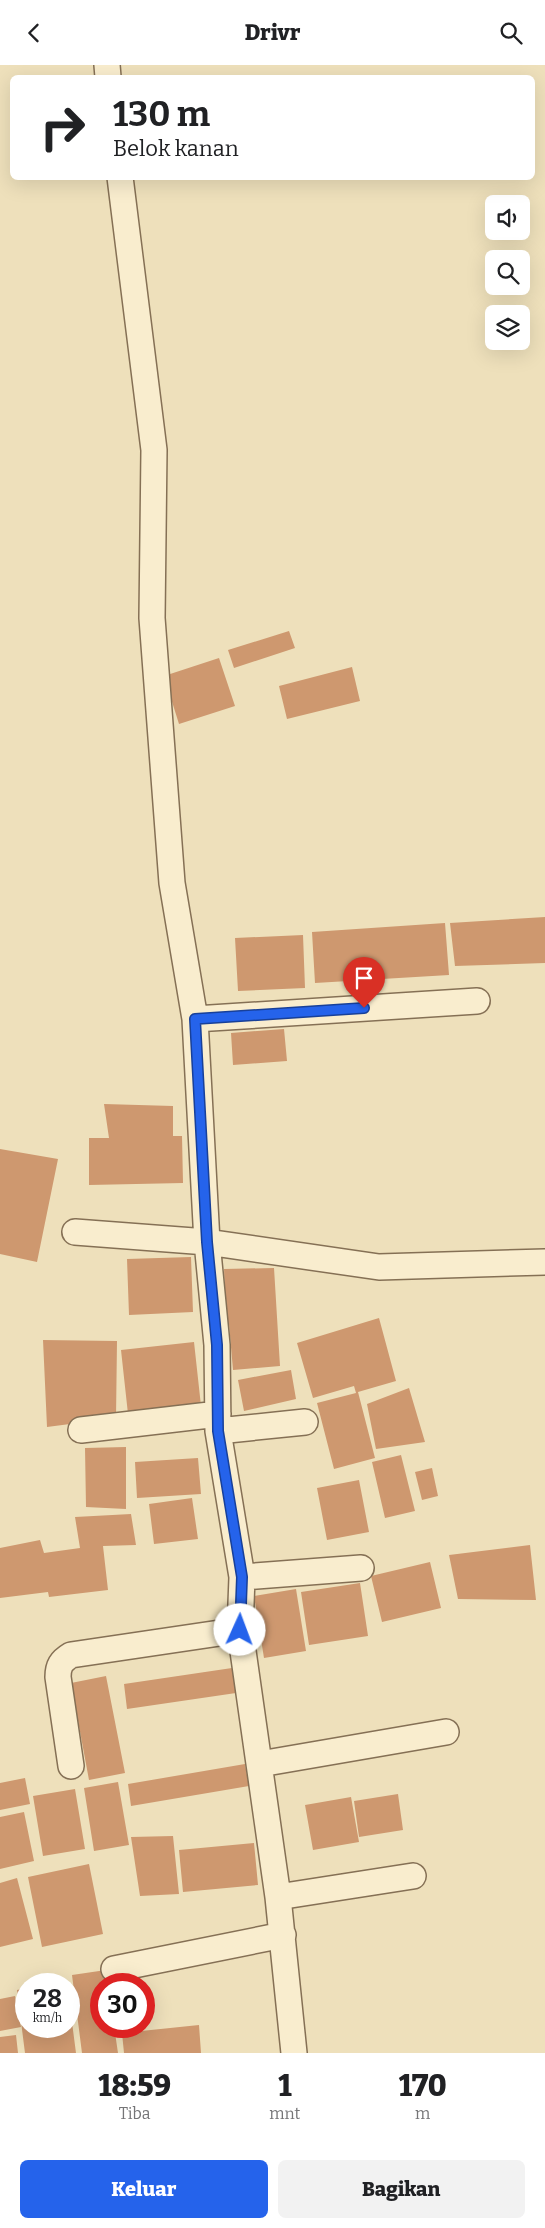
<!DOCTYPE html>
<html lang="id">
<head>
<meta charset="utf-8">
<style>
  :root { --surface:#fff; --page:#f2f2f2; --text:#202124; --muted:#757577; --accent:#2563eb }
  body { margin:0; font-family:Bitter,serif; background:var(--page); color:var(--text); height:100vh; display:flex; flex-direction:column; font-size:19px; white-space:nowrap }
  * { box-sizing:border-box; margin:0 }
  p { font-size:16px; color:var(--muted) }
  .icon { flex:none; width:28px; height:28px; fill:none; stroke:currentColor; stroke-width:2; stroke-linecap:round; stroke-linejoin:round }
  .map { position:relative; height:1988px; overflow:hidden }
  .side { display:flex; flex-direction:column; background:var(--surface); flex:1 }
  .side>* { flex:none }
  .banner { position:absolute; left:10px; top:10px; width:525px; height:105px; border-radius:8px; box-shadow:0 5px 20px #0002; background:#fff; color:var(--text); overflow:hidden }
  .fabs { position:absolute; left:485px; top:130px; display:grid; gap:10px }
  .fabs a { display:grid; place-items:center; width:45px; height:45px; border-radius:8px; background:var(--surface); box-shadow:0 5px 20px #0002; font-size:25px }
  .speed { position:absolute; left:15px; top:1908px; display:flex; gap:10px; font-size:25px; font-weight:700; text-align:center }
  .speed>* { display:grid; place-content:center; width:65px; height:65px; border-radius:50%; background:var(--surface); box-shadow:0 5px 20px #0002; line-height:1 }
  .speed small { font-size:12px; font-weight:400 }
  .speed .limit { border:8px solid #d22; background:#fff; color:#111 }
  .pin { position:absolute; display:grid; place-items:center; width:42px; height:42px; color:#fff; margin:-51px -21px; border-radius:50% 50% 50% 0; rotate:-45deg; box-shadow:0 0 5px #0007 }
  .pin .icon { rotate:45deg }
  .me { position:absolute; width:55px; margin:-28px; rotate:2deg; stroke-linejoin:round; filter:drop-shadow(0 0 4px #0008) }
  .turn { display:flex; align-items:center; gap:18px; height:105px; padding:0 20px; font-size:22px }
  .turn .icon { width:65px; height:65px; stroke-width:2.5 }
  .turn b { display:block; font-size:35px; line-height:42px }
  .eta { display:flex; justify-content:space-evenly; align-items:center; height:85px; text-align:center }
  .eta b { font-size:30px; font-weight:800; line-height:35px }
  .cta { display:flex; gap:10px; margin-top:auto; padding:10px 20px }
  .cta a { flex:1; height:58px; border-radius:8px; background:var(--accent); color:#fff; font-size:20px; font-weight:800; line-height:58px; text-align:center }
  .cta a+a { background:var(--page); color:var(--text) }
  header { display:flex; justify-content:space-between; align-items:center; height:65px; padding:0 20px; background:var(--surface); font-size:22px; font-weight:800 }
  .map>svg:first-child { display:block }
  .building { fill:#ce986f }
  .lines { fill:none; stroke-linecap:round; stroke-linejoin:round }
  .street-casing { stroke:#857055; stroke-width:28 }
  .street { stroke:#f9edce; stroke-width:25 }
  .route-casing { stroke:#184099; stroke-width:12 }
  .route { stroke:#2563eb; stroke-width:9 }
</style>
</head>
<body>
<header><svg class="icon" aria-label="back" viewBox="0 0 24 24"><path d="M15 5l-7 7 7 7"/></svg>Drivr<svg class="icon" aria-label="search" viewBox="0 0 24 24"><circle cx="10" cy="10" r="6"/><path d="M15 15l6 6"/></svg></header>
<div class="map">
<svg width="545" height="1988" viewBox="0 0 545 1988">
  <rect width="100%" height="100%" fill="#eee0bb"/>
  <path class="building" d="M289,566L295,583L234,603L228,585Z
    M219,593L235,641L179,659L164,611Z
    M352,602L360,636L287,654L279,621Z
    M545,852V898L455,901L450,858Z
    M445,858L449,910L315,918L312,867Z
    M303,870L305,923L238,926L235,873Z
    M284,964L287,996L233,1000L231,968Z
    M104,1039L173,1041V1071H182L183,1118L89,1120V1073H109Z
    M0,1084L58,1094L37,1197L0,1189Z
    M191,1192L193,1247L129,1250L127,1194Z
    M274,1203L280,1301L233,1305L229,1259L226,1257L224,1204Z
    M379,1253L396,1316L358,1327L375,1393L334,1404L317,1338L356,1328L354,1321L313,1333L297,1278Z
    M43,1275L117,1276L116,1353L47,1362Z
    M194,1277L201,1341L128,1349L121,1285Z
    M291,1305L296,1334L244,1346L238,1315Z
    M409,1323L425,1377L376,1384L367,1339Z
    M126,1382V1444L86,1442L85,1383Z
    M401,1390L415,1446L385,1453L372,1397Z
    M198,1393L201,1429L137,1433L135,1397Z
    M432,1403L438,1431L422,1435L415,1407Z
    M359,1415L369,1467L327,1475L317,1423Z
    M192,1433L198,1474L154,1479L149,1439Z
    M131,1449L136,1480L103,1481L108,1525L49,1532L48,1527L0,1533V1483L40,1475L44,1488L80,1483L75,1452Z
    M530,1480L536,1535L458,1534L449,1490Z
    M430,1497L441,1543L382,1557L371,1511Z
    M360,1518L368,1571L309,1580L301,1527Z
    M296,1524L306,1586L264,1593L254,1531Z
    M232,1603L236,1628L127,1644L124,1619Z
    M106,1611L125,1708L89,1715L71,1618Z
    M245,1699L249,1721L131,1741L128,1719Z
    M25,1713L30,1739L0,1745V1718Z
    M118,1717L129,1780L94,1786L84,1723Z
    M75,1724L85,1784L43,1791L33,1731Z
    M398,1729L403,1765L359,1772L354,1736Z
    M351,1732L359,1777L313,1785L305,1740Z
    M24,1747L34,1796L0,1804V1752Z
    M173,1771L179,1829L140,1831L131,1772Z
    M254,1778L258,1820L183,1827L179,1785Z
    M89,1799L103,1869L42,1882L28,1812Z
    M17,1813L33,1874L0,1882V1818Z
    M106,1905L108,1919H101V1961H114L118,1988H82L72,1910Z
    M26,1923V1961H69L70,1942L76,1988H25L17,1925Z
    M15,1931L21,1962L0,1966V1934Z
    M199,1960L201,1988H124L122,1968Z
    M16,1970L18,1988H0V1972Z"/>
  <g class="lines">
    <g class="street-casing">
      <path id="street" d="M107,0L108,12
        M120,112L154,385L152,553L172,818L195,954L207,1177L217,1280L218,1366L242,1512L240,1565L278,1832L294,1988
        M195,954L477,936
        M75,1167L207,1177L379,1202L545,1197
        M81,1365L218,1349
        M218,1366L305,1357
        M242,1512L361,1503
        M260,1699L446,1667
        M71,1701L58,1612C58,1601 61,1596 71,1590L240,1565
        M278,1832L413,1811
        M114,1904L283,1870"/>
    </g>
    <use href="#street" class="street"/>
  </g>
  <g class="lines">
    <g class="route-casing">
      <path id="route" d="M240,1565L242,1512L218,1366L217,1280L207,1177L195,954L364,943"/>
    </g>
    <use href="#route" class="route"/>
  </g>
</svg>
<div class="fabs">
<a><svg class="icon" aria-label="sound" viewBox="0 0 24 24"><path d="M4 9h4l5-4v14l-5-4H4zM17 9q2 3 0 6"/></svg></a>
<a><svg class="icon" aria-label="search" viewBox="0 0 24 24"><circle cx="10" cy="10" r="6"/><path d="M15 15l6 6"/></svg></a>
<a><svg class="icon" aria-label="layers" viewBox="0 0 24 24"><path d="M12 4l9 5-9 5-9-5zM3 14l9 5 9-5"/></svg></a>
</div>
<div class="speed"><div>28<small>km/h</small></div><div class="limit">30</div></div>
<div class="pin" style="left:364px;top:943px;background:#d93025"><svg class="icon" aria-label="arrive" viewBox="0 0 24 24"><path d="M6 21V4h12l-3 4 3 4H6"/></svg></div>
<svg class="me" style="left:240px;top:1565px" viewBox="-20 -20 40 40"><circle r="19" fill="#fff"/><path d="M0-13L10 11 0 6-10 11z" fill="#2563eb"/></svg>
<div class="banner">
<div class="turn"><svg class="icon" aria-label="right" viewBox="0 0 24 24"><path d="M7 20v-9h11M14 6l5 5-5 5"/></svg><div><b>130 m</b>Belok kanan</div></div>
</div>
</div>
<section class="side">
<div class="eta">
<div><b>18:59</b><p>Tiba</p></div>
<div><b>1</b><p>mnt</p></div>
<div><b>170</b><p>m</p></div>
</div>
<div class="cta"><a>Keluar</a><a>Bagikan</a></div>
</section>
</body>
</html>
